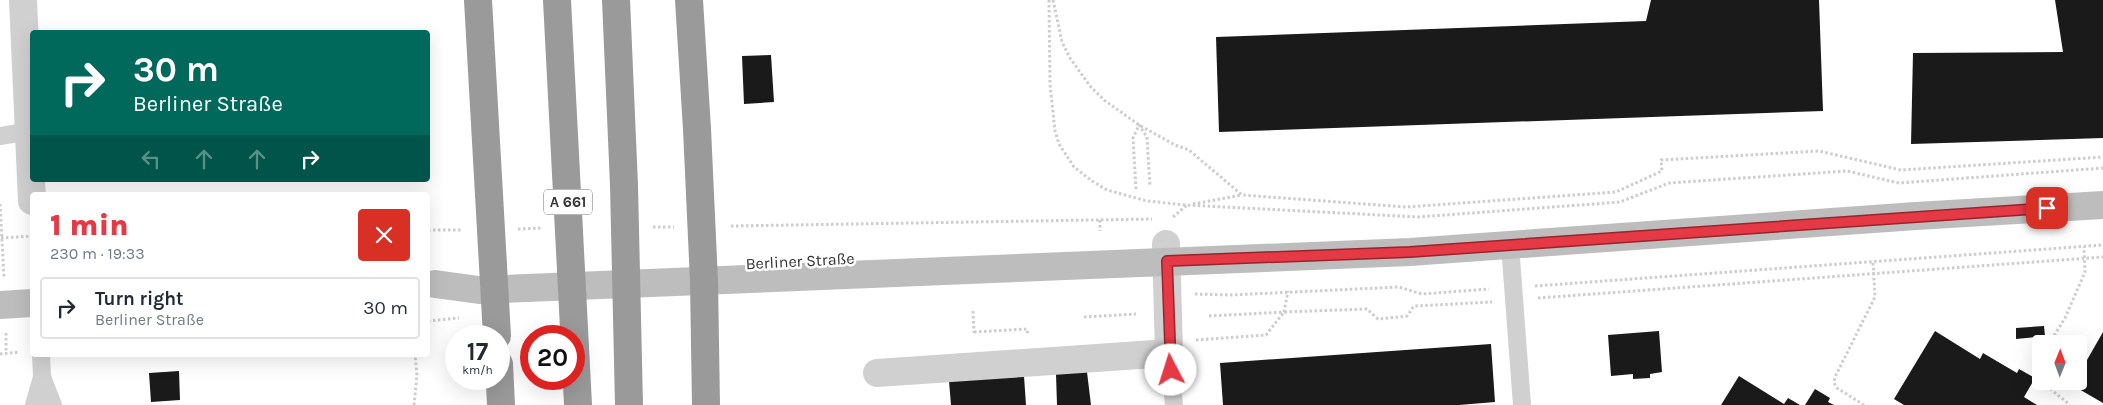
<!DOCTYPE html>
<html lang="en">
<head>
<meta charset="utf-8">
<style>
  :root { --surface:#fff; --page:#f2f2f3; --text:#1f2937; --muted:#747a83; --line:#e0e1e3; --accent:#e63946 }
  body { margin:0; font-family:Karla,sans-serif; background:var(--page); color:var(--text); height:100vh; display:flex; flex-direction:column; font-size:19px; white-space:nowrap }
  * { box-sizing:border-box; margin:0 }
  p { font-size:16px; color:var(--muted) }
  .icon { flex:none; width:28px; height:28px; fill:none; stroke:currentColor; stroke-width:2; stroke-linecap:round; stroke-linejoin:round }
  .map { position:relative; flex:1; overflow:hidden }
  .side { position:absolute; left:30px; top:192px; width:400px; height:165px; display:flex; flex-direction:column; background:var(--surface); border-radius:5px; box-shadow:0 5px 20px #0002 }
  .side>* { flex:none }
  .top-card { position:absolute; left:30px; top:30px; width:400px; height:152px; border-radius:5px; box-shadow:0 5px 20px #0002; background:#00695c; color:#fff; overflow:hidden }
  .needle { width:32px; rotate:1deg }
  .buttons { position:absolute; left:2032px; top:335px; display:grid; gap:10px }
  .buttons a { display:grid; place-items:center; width:55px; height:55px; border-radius:5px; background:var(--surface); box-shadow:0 5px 20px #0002; font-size:25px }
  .speed { position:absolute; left:445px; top:325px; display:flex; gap:10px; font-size:25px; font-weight:700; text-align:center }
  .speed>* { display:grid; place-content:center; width:65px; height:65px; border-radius:50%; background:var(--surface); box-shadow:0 5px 20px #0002; line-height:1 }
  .speed small { font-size:12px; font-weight:400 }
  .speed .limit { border:8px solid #d22; background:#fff; color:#111 }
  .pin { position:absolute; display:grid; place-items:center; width:42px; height:42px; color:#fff; margin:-21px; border-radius:10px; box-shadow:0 2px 8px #0006 }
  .me { position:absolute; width:55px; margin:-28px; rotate:355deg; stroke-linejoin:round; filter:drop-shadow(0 0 4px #0008) }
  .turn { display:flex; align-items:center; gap:18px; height:105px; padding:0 20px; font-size:22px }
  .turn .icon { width:65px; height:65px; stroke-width:2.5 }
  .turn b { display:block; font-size:35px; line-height:42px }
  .lanes { display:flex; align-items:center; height:48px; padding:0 20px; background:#0003; justify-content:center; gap:25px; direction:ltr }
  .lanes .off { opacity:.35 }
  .round { display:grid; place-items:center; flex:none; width:52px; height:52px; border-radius:5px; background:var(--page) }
  .head { display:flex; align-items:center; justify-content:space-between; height:85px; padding:0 20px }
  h1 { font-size:30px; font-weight:800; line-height:38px; color:var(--accent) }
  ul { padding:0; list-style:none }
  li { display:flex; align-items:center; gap:15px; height:62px; margin:0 10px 8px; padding:0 10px; border:2px solid var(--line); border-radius:5px }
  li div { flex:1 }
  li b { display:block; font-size:19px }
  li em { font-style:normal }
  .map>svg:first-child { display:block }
  .building { fill:#1a1a1a }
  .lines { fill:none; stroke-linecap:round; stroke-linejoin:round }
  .path { stroke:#cdcdcd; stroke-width:3; stroke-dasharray:2.5 2.5; stroke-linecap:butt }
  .service { stroke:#d0d0d0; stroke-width:18 }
  .minor { stroke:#d0d0d0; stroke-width:28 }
  .secondary { stroke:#bdbdbd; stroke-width:28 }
  .motorway { stroke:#9a9a9a; stroke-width:28 }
  .motorway-bridge { stroke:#9a9a9a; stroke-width:28 }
  .route-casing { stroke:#96252e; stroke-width:12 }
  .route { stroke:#e63946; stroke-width:9 }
  .labels { text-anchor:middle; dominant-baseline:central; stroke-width:5; stroke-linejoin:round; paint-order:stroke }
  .shield { fill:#fff; stroke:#707070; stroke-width:1 }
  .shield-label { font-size:15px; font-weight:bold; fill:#333 }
  .street-label { font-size:16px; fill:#333; stroke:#fff }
</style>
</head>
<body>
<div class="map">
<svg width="2103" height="405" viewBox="0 0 2103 405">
  <rect width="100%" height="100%" fill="#fff"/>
  <path class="building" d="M1651,0H1819L1823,111L1219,132L1216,37L1646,21Z
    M2055,0H2103V138L1911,144L1913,53L2063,52Z
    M771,55L774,102L744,104L742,56Z
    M2044,326L2045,336L2016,339V328Z
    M1659,331L1662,372L1650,374V378L1633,379V374L1611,376L1608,335Z
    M1935,331L1980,359L1983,353L2017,373L2019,369L2035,378L2024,397L2037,405H1904L1894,399Z
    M2103,332V403L2072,385L2074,381H2079V374Z
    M1491,344L1495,402L1459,405H1223L1220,363Z
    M179,371L180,400L151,402L149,373Z
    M1087,372L1091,405H1057L1056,374Z
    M1024,376L1026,405H951L949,381Z
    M1739,376L1784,404L1788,398L1800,405H1721Z
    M1815,389L1830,398L1828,402L1834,405H1805Z"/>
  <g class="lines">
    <path class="path" d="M1049,0L1050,84L1055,131L1059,144L1074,167L1092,181L1107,190L1147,201L1186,205L1418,217L1620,202L1669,183L1847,171L1899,183L2103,168
      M1053,0L1062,42L1070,58L1090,86L1104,100L1139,125L1175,145L1189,150L1242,195L1406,207L1616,192L1662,171L1661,160L1819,151L1901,170L2103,157
      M1136,189L1133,138L1139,125L1147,137L1150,187
      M0,204L4,277
      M1193,204L1242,195
      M1173,217L1187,205
      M1100,220V231
      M731,226L1152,219
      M653,227H674
      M518,229L542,228
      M428,230H462
      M1,238L32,236
      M1535,286L2103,245
      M1195,294L1231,295L1399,287L1422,294L1489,289
      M1538,298L2103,257
      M973,311L974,333
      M1209,316L1284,312L1288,291
      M1084,317L1136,314
      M428,321L459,318
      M974,332L1027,329L1028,334
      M6,333V353
      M1196,340L1266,335L1284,312L1367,309L1378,319L1407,316L1414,306L1492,302
      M2049,344L2065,318L2085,272L2084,247
      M0,354L19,352
      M2041,355L2038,365L2041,378
      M2044,381L2049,388L2070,405
      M414,405L417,375L415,355
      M1864,405L1837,388L1834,383L1835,377L1875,297L1873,262"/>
    <path class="service" d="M0,136L30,131
      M1510,245L1522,405
      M1169,353L1174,405
      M41,355L42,377L53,405
      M34,405L42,377"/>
    <path class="minor" d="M23,0L32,201
      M877,373L1169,353L1166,244"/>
    <path class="secondary" d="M435,284L479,290L1410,252L1916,216L2103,205
      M0,305L32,303"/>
    <path class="motorway" d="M689,0L697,129"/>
    <path class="motorway-bridge" d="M478,0L497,336
      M557,0L578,405
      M616,0L624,185L629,405
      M697,129L704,281L706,405
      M499,364L501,405"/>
  </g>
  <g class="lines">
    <g class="route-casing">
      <path id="route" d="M1171,370L1167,261L1410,252L2047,208"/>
    </g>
    <use href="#route" class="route"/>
  </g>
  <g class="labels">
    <rect class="shield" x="544" y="189.5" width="48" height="25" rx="4"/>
    <g class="shield-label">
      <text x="568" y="202">A 661</text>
    </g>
    <g class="street-label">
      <text transform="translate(800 261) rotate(-3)">Berliner Straße</text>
    </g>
  </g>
</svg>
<div class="buttons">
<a><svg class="needle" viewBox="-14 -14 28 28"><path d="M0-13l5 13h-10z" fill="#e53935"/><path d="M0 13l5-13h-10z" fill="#747a83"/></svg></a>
</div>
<div class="speed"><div>17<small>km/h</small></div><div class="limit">20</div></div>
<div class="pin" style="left:2047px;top:208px;background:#d93025"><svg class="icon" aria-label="arrive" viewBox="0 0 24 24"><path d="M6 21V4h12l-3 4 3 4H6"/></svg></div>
<svg class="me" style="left:1171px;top:370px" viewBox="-20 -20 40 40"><circle r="19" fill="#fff"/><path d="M0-13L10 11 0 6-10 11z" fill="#e63946"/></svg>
<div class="top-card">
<div class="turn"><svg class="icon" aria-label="right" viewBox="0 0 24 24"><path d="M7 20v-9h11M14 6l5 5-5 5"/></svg><div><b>30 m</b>Berliner Straße</div></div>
<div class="lanes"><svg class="icon off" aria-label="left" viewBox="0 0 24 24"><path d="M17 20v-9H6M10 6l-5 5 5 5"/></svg><svg class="icon off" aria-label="ahead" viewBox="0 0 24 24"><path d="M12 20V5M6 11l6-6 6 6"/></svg><svg class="icon off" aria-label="ahead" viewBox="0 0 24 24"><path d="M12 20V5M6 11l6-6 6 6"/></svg><svg class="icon" aria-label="right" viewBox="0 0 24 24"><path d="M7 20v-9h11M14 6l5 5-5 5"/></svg></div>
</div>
<section class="side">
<div class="head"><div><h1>1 min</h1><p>230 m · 19:33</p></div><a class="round" style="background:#d93025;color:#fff"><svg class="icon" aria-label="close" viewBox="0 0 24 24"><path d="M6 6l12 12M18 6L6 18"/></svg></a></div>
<ul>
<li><svg class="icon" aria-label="right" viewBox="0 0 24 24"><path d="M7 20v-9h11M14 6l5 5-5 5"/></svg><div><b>Turn right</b><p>Berliner Straße</p></div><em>30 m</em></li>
</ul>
</section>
</div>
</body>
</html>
